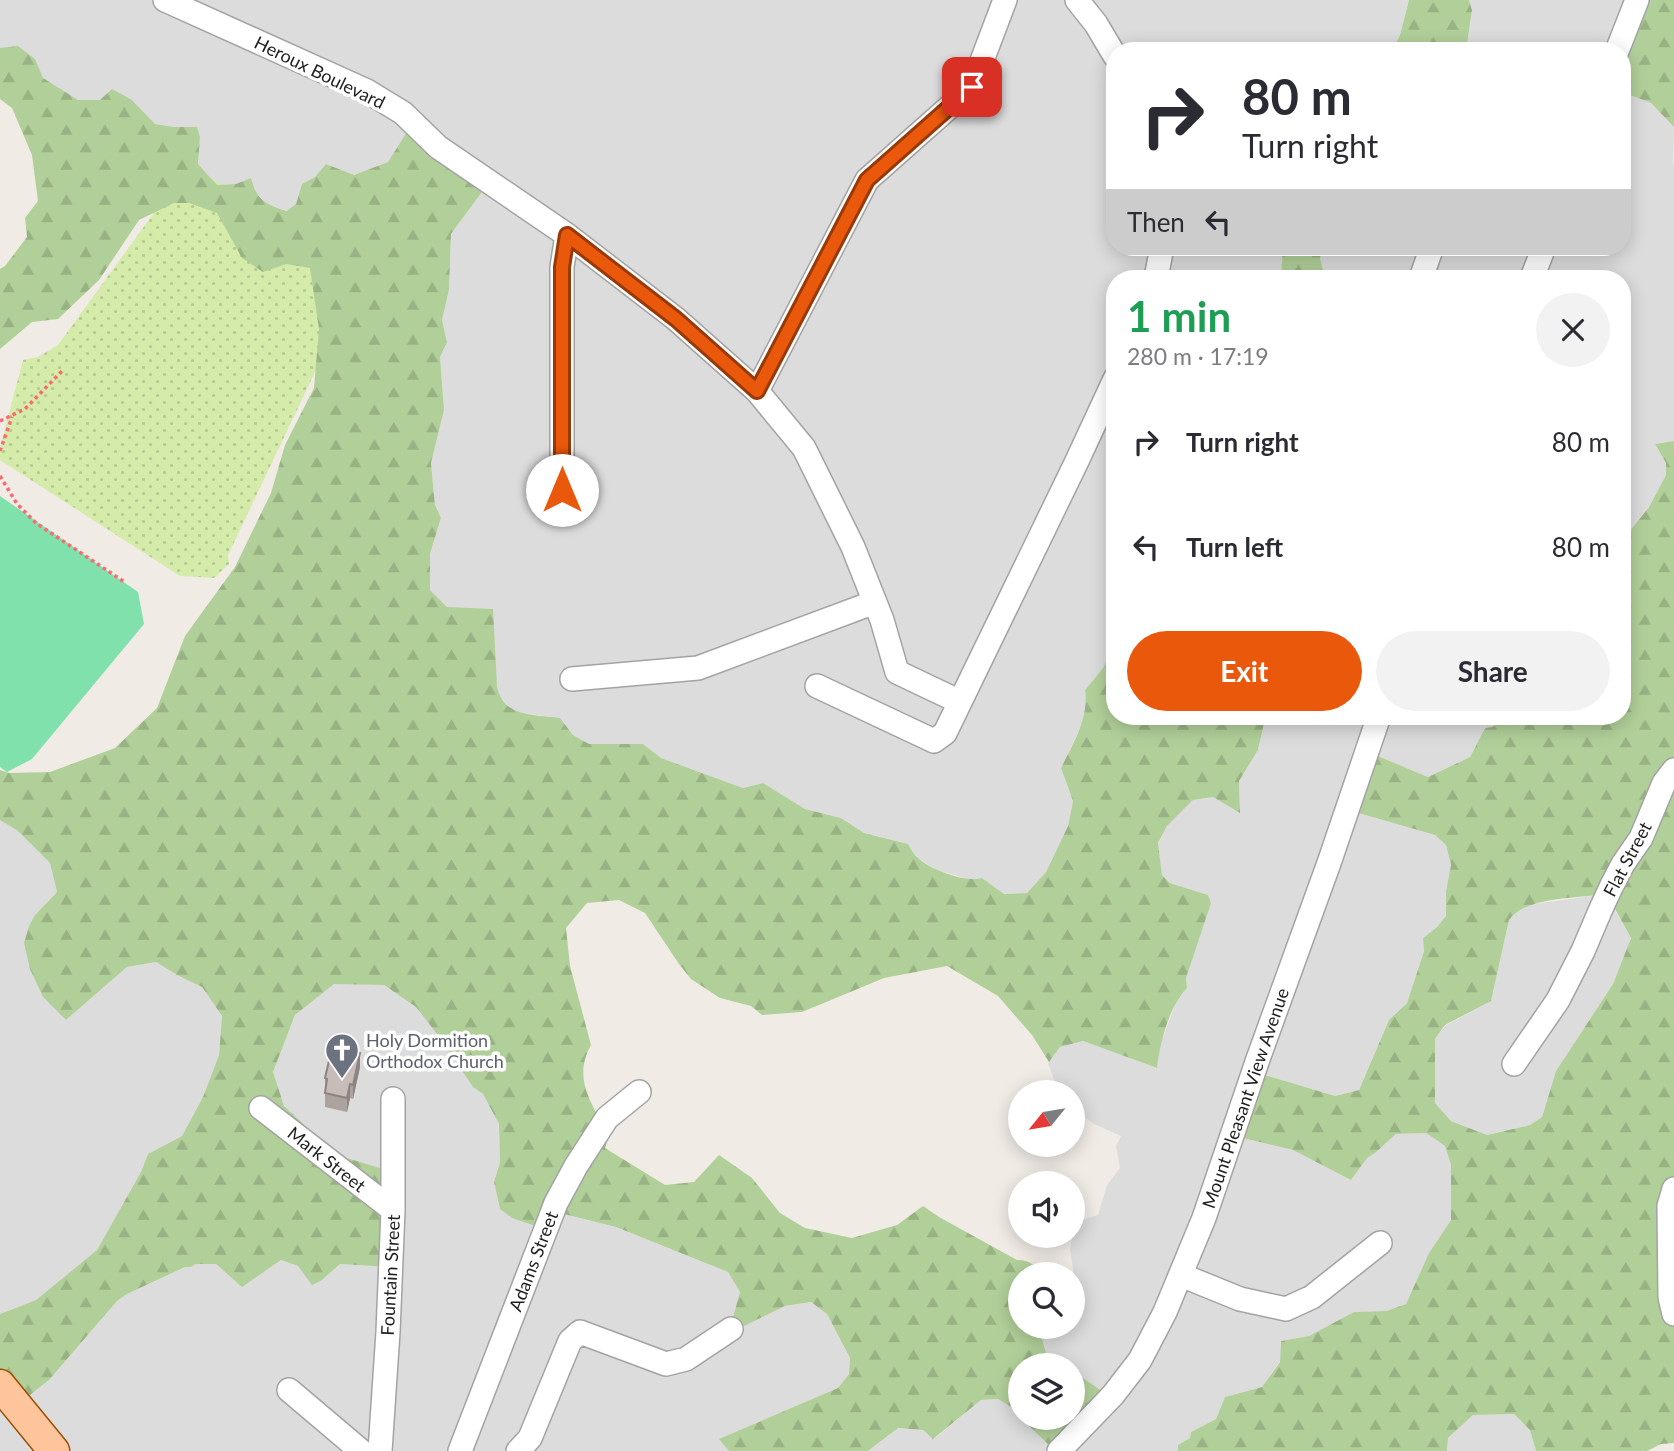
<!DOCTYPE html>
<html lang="en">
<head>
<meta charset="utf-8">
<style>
  :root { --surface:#fff; --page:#f2f2f3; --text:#2b2b33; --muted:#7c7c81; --accent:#ea580c }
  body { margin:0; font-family:Lato,sans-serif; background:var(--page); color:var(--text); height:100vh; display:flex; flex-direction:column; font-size:26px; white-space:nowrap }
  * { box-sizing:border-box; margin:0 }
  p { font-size:23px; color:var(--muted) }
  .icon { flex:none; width:38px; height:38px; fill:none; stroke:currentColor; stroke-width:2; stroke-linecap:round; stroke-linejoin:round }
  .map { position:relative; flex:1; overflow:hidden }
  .sheet { position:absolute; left:1106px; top:270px; width:525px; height:455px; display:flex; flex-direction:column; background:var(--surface); border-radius:28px; box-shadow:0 4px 18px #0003 }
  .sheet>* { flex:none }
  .guide { position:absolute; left:1106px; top:42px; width:525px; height:214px; border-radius:28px; box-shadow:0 4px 18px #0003; background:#fff; color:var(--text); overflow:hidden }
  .needle { width:46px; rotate:240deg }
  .buttons { position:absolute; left:1008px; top:1080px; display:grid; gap:14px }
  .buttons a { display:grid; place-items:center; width:77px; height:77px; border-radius:50%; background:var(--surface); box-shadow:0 4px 18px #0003; font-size:35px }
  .pin { position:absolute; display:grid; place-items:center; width:60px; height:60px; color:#fff; margin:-30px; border-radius:14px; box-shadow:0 4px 10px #0006 }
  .me { position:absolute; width:77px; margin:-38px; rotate:0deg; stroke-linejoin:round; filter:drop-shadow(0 0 5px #0008) }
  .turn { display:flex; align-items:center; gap:24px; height:147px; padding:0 21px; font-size:32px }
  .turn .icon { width:91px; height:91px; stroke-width:2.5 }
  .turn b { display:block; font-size:49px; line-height:60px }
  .then { display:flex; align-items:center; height:66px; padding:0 21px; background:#0003; gap:14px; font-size:26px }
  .round { display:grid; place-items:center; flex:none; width:74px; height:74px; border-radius:37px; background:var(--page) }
  .summary { display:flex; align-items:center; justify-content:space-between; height:119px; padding:0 21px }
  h1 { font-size:42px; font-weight:700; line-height:52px; color:#1e9e55 }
  .primary-button { display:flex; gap:14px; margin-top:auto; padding:14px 21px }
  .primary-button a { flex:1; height:80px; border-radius:42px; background:var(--accent); color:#fff; font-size:28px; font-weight:700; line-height:80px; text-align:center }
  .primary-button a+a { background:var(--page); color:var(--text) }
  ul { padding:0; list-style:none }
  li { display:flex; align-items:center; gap:21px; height:105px; padding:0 21px }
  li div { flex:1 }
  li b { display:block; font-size:26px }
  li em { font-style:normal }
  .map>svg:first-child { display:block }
  .residential { fill:#dddcdc }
  .grass { fill:url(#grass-dots) }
  .forest { fill:url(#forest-firs); fill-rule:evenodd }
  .pitch { fill:#81e1ad }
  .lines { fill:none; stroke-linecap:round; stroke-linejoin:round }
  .minor-casing { stroke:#a3a3a3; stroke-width:26 }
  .major-casing { stroke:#9a4f00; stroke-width:33 }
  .path { stroke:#fd6970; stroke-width:3.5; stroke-dasharray:3.5 3.5; stroke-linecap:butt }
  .minor { stroke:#fff; stroke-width:23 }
  .major { stroke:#fec49c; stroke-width:30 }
  .wall { fill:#aca29e }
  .shaded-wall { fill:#8c8481 }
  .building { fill:#c8bcb8; stroke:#8c8481; stroke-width:2 }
  .route-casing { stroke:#983908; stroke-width:18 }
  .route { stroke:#ea580c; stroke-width:12 }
  .labels { text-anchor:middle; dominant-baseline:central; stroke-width:7; stroke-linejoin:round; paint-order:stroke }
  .street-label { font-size:18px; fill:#1f1f1f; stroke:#fff }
  .worship-label { font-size:18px; fill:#5b616d; stroke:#fff; text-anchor:start }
</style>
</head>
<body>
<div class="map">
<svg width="1674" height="1451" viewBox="0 0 1674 1451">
  <defs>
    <pattern id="grass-dots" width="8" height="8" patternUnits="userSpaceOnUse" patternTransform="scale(1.75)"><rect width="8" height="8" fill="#d4ebaa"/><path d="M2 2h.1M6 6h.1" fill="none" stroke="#b6c992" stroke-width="1.8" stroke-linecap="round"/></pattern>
    <pattern id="forest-firs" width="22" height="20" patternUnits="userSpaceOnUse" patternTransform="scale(1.75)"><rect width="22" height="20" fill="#b1d099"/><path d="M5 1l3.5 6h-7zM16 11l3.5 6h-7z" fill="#98b283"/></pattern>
  </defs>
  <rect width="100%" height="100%" fill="#f0ebe5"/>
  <path class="residential" d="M0,0H1409L1400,35L1393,50L1391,51H1350L1338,46L1332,51H1115V247H1283L1281,278H1115V644L1103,668L1085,690L1087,703L1083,722L1061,768L1073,801L1068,826L1046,872L1027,893L1003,894L982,878L974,881L937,870L916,857L908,844L864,833L841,818L805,809L763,783L743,788L661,758L643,744H589L573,735L560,718L515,712L499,697L497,686L447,607L430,590V554L441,518L435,505L431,463L444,410L440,356L447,342L442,320L449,290L451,234L490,181L388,162L354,175L326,164L315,177L302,184L296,204L288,211L268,205L253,190L236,184L217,185L198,164L200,137L196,127H174L155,124L132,100L78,101L42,78L35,59L19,47L0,48Z
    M1469,0H1640L1621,51H1466L1472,10Z
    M1622,92L1651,103L1674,127L1673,163L1674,164V441L1655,444L1666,463V475L1649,507L1622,541V278H1325L1320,258L1323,247H1622Z
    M1270,716H1510L1492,727L1485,728L1470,757L1428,777L1373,754L1355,812L1435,835L1446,845L1451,865L1446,891V916L1437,927L1423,938L1424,950L1407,1003L1389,1020L1359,1090L1335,1096L1258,1073L1243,1138L1293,1150L1351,1180L1367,1157L1375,1153L1396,1134L1426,1133L1445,1146L1451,1165V1220L1429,1253L1406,1304L1386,1311L1354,1312L1309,1336L1281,1341L1280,1361L1262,1387L1225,1397L1216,1419L1191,1432L1190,1438L1178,1445V1451H1062L1112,1398L1073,1371V1365H1063L1046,1353L1039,1329L1040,1327L1073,1326V1276L1074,1273L1070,1250L1073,1232L1082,1220L1098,1215L1107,1185L1120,1168L1116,1146L1121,1136L1094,1124L1073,1109V1092H1058L1048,1063L1060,1047L1083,1041L1157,1068L1159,1047L1178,998L1187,988L1186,978L1208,895L1170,883L1162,875L1158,844L1167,826L1193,800L1213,797L1240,812L1239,781L1258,750L1264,722Z
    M0,820L18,831L50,863L57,892L35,915L43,997L66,1020L127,967L156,962L177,975L202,987L222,1016L219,1055L203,1097L182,1136L148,1154L141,1172L97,1250L36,1300L0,1314Z
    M1599,895L1608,898L1631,938L1613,984L1556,1071L1542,1117L1530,1125L1487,1135L1451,1121L1435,1103V1039L1445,1026L1491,1001L1509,920L1514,912L1534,904Z
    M334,983L384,985L416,1007L440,1038L473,1087L483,1094L499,1124L500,1162L494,1182L500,1209L560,1213L616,1227L728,1272L740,1292L729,1331L731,1332L785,1306L811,1302L827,1314L850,1358L849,1374L838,1388L720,1439L729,1451H0V1372L25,1400L49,1380L117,1301L127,1294L185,1267H191L196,1264H216L242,1286L281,1260L298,1266L322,1280L340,1264L389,1267L380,1168L337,1155L283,1106L273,1072L295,1015Z
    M998,1399L1011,1407L1055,1451H868L898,1428L923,1430L934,1439L981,1400Z
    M1514,1414L1530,1430L1536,1451H1447L1448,1438L1473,1415Z"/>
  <path class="grass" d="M196,170L366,265L228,555L229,564L214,578L180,576L0,460V448L23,360L38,357L58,345L177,181Z"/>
  <path class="forest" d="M1409,0H1469L1472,10L1466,51H1391L1393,50L1400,35Z
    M1640,0H1674V127L1651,103L1622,92V51Z
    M18,46L35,59L43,78L78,100H100L112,89L132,100L155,124L174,127H197L200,137L198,164L217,185L236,184L251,178C256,200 267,205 287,211L296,204L302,184L315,177L326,164L354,175L388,162L414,121L490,181L451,234L449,290L442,320L447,342L440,357L444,410L431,463L435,505L441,518L430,554V590L447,607L493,609L497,686C503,718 534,714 560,718L573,735L589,744H643L661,758L743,788L763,783L805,809L841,818L864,833L908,844C911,849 914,855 918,858C931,870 966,883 982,878L1004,894L1027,893L1046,872L1068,826L1073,801L1061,768C1073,743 1089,719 1085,690L1103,668L1115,644V716H1270L1264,723L1258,750L1239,781L1240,813L1213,797L1193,800L1167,826L1158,843L1162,875L1170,883L1208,895L1211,903L1186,978L1187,988C1169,1007 1160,1042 1157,1068L1083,1041L1060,1047L1049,1062L1032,1035L998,996L947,966L884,978L802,1012L762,1015L751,1006L720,998L691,979L679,964L645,913L619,900L587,903L566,928L570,966L591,1045C572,1079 592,1104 609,1135L605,1148L665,1185L694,1182L719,1155L752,1178L780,1213L805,1228L852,1238L897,1225L923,1206L939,1217L1017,1260C1028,1259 1038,1267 1045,1274H1020V1326L1040,1327L1039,1329L1046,1353L1063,1365H1020V1417L1011,1407L998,1399L981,1400L933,1439L923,1430L898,1428L868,1451H729L719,1439L838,1388L849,1374L850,1358L827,1314L811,1302L785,1306L732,1332L729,1331L740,1292L728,1272L616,1227L560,1213L550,1231L512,1218L500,1209L494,1182L500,1162L499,1124L483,1094L473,1087L440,1038L416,1007L384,985L334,984L295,1015L273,1072L284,1106L337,1155L380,1168L394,1166L389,1267L340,1264L322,1280L312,1285L298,1266L281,1260L242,1287L216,1264H196L191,1267H185L127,1294L117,1301L49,1380L24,1400L0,1372V1314L36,1300L97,1250L141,1172L148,1154L182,1136L203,1097L219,1055L222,1016L202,987L177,975L156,962L127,967L66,1020L43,997L30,969L24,943L29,926L35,915L57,892L50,863L18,831L0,820V770L9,773L50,772L115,748L157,708L185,636L235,567L271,493L285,445L314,388L319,329L310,268L286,264L263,272L242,258L217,213L189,203H174L139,220L99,280L58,319L32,322L0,349V269L5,266L27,237L25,218L38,201L32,155L12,108L0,99V48Z
    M1283,247H1323L1320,258L1325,278H1281Z
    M1674,441V1443L1661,1444L1647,1451H1536L1530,1430L1514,1414L1473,1415L1448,1438L1447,1451H1178V1445L1190,1438L1191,1432L1216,1419L1225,1397L1262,1387L1280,1362L1281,1341L1309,1336L1354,1312L1386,1311L1406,1304L1429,1253L1451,1220V1165L1445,1146L1426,1133L1396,1134L1375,1153L1367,1158L1351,1180L1293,1150L1243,1138L1258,1073L1335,1096L1359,1090L1389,1020L1407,1003L1424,951L1423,938L1437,927L1446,916V891L1451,865L1446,845L1435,835L1355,812L1373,754L1428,777L1470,757L1485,728L1492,727L1510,716H1622V541L1649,507L1666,475V463L1655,444ZM1599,895L1609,898L1631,938L1613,984L1556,1071L1542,1117L1530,1125L1487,1135L1451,1121L1435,1103V1039L1445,1025L1491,1001L1509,920C1524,898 1573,898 1599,895Z
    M1073,1371L1112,1398L1055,1451L1021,1418H1073Z"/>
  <path class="pitch" d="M0,496L138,592L144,624L32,759L7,772L0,767Z"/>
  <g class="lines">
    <g class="minor-casing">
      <path id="minor" d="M165,0L367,91L403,113L438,147L567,235L676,319L757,391L804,448L853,547L882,620L897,672L960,702L1077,461L1115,379
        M1077,0L1096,24L1115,56
        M1617,51L1637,0
        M1156,278L1162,247
        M1421,278L1432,247
        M1532,278L1544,247
        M757,391L867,180L972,87L1005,0
        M562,490V267L567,235
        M572,679L698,668L875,602
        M817,686L934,741L945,733L960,702
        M1514,1064L1558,1000L1583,951L1600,911L1612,885L1623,864L1641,838L1664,783L1674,770
        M261,1108L393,1210
        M1674,1189L1669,1206L1670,1297L1674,1314
        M1181,1275L1240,1299L1286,1309L1312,1297L1380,1243
        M289,1390L361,1451
        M380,1451L388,1332L393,1210V1099
        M460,1451L556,1203L576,1166L607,1118L639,1092
        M518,1451L530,1438L570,1341L580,1332L666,1364L686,1359L731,1329
        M1059,1451L1113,1395L1140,1360L1165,1312L1204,1218L1258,1059L1329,863L1379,716"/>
    </g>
    <g class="major-casing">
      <path id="major" d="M0,1385L54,1451"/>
    </g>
    <path class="path" d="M0,421L25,409L62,371
      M0,451L12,417
      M0,476L17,504L36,523L126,583"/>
    <use href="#minor" class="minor"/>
    <use href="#major" class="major"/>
  </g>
  <path class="wall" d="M360,1067L353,1099L350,1098L347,1112L325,1107V1078Z"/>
  <path class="shaded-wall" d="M360,1053V1067L353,1099V1085Z
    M350,1084V1098L347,1112V1098Z"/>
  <path class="building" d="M342,1044L352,1046L355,1052L360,1053L353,1085L350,1084L347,1098L325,1093L327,1079L325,1078L331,1052Z"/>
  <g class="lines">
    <g class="route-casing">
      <path id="route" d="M562,490V267L567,235L676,319L757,391L867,180L972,87"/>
    </g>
    <use href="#route" class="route"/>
  </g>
  <defs>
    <g id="church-pin" transform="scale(1.75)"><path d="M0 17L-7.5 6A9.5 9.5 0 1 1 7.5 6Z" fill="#6b7280" stroke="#fff"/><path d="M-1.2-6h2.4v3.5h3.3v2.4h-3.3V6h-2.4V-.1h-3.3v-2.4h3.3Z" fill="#fff"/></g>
  </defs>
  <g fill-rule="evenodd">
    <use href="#church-pin" x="342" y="1050"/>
  </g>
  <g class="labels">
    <g class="street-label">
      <text transform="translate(320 72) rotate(26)">Heroux Boulevard</text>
      <text transform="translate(1627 859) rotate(-62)">Flat Street</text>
      <text transform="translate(1245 1098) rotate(-71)">Mount Pleasant View Avenue</text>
      <text transform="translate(327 1159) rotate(38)">Mark Street</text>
      <text transform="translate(533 1261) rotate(-69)">Adams Street</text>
      <text transform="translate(390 1275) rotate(-87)">Fountain Street</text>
    </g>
    <g class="worship-label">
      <text x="366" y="1040">Holy Dormition<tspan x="366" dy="21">Orthodox Church</tspan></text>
    </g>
  </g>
</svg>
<div class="buttons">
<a><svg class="needle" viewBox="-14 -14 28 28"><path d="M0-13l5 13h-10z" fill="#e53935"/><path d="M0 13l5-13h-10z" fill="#7c7c81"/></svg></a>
<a><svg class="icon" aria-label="sound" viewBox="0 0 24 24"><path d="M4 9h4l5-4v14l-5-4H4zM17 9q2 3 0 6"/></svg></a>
<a><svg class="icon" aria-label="search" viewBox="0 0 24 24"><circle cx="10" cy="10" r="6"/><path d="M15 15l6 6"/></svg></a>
<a><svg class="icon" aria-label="layers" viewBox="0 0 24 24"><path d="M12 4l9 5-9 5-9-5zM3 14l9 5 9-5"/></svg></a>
</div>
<div class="pin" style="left:972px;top:87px;background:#d93025"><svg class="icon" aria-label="arrive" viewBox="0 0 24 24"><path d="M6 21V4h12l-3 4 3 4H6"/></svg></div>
<svg class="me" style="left:562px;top:490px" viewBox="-20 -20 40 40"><circle r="19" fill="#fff"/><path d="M0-13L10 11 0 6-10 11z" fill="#ea580c"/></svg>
<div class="guide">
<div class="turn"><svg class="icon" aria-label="right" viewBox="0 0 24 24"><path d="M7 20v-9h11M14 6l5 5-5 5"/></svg><div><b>80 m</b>Turn right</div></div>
<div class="then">Then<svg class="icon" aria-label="left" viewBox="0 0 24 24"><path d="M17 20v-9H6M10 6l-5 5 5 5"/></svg></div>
</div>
<section class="sheet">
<div class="summary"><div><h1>1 min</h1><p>280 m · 17:19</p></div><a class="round"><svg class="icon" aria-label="close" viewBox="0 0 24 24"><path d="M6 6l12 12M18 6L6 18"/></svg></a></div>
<ul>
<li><svg class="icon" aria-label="right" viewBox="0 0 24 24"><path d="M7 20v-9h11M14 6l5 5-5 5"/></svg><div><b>Turn right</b></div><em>80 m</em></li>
<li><svg class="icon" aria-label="left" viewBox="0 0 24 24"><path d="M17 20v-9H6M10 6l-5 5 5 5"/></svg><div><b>Turn left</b></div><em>80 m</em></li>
</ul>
<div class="primary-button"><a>Exit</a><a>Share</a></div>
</section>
</div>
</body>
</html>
